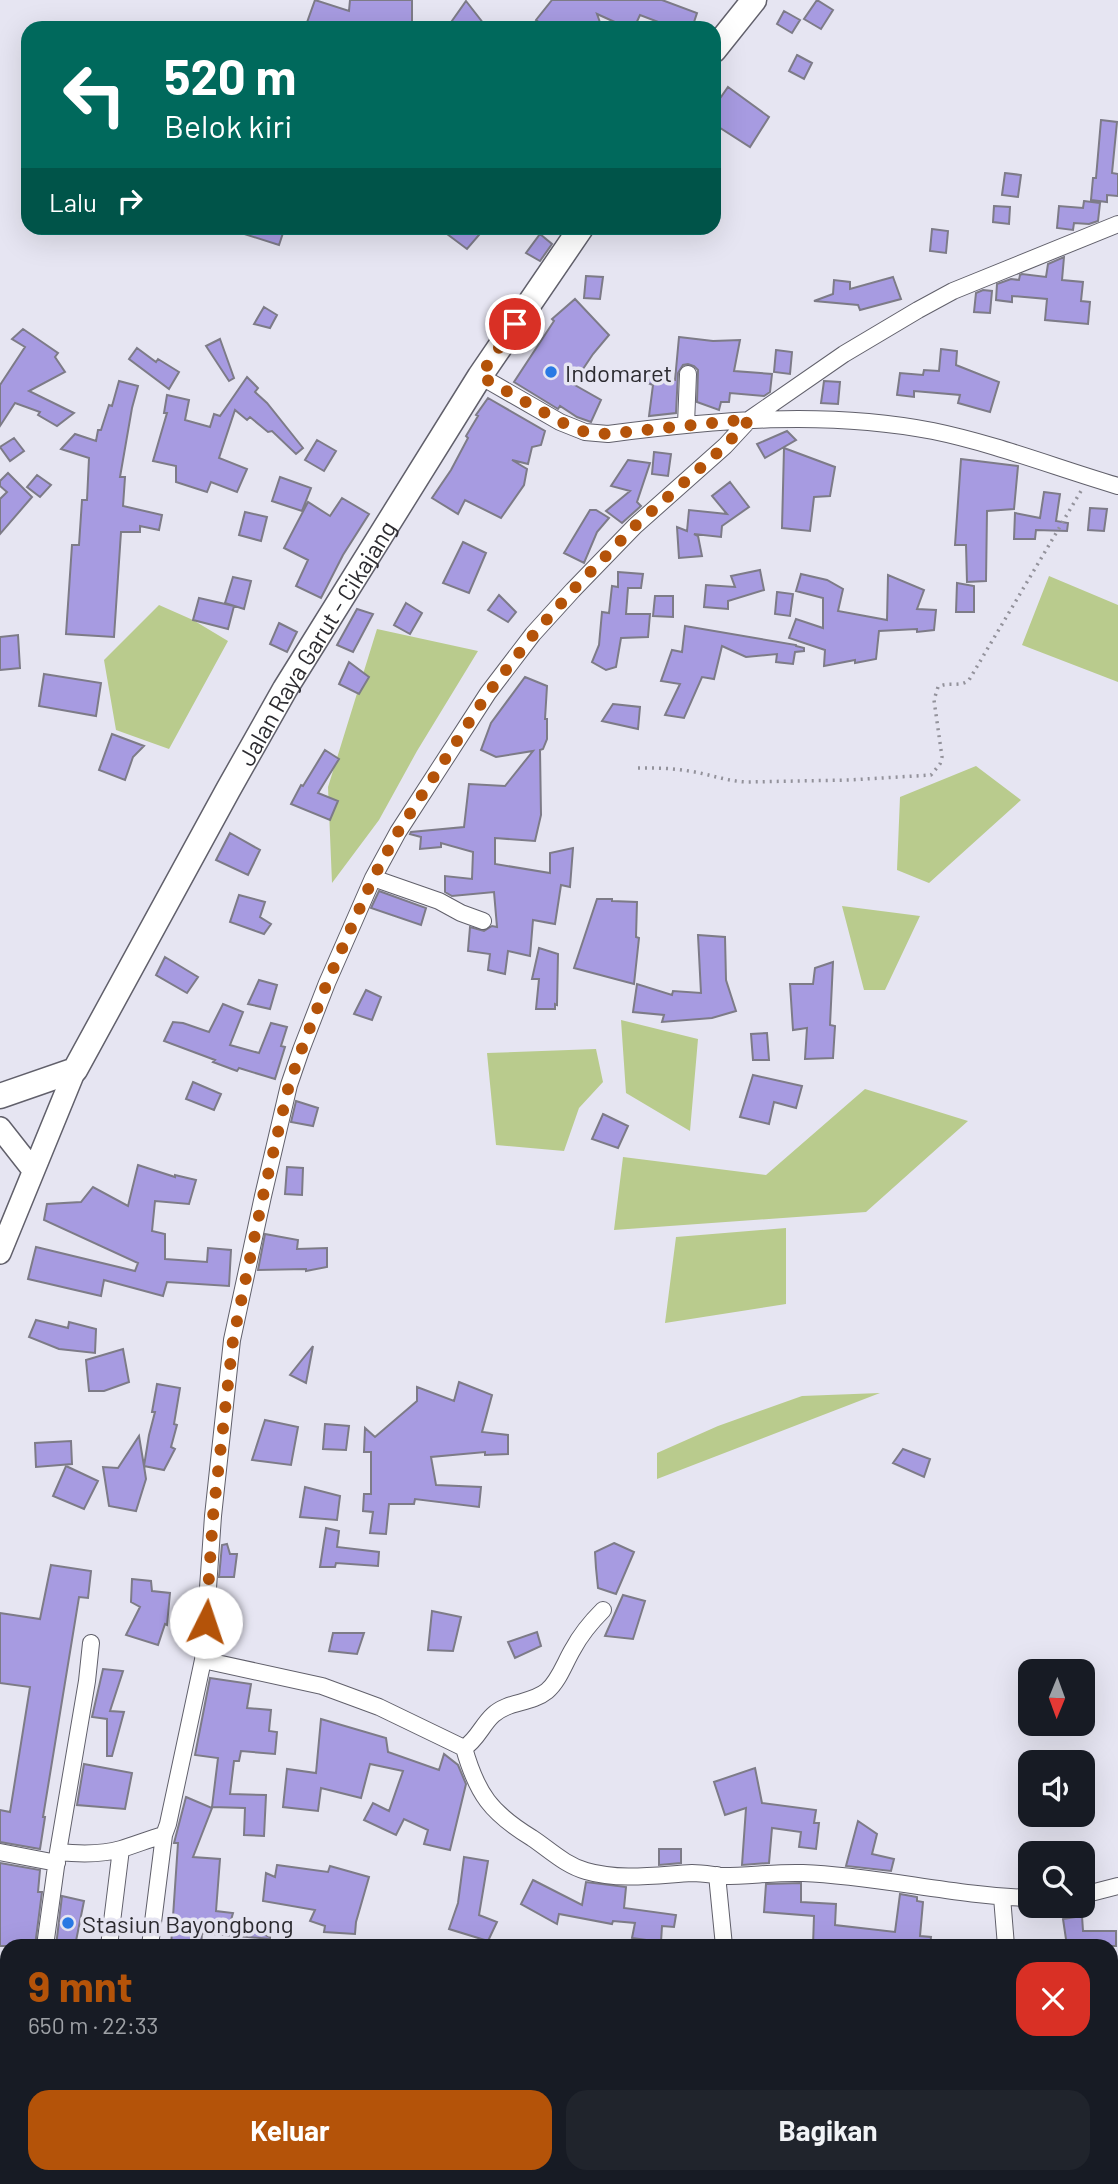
<!DOCTYPE html>
<html lang="id">
<head>
<meta charset="utf-8">
<style>
  :root { --surface:#171b24; --page:#20242c; --text:#f1f3f6; --muted:#9ea1a6; --accent:#b45309 }
  body { margin:0; font-family:Barlow,sans-serif; background:var(--page); color:var(--text); height:100vh; display:flex; flex-direction:column; font-size:26px; white-space:nowrap }
  * { box-sizing:border-box; margin:0 }
  p { font-size:23px; color:var(--muted) }
  .icon { flex:none; width:38px; height:38px; fill:none; stroke:currentColor; stroke-width:2; stroke-linecap:round; stroke-linejoin:round }
  .map { position:relative; flex:1; overflow:hidden }
  .sheet { position:absolute; left:0px; top:1939px; width:1118px; height:245px; display:flex; flex-direction:column; background:var(--surface); border-radius:21px 21px 0 0; box-shadow:0 7px 28px #0002 }
  .sheet>* { flex:none }
  .banner { position:absolute; left:21px; top:21px; width:700px; height:214px; border-radius:21px; box-shadow:0 7px 28px #0002; background:#00695c; color:#fff; overflow:hidden }
  .needle { width:46px; rotate:181deg }
  .tools { position:absolute; left:1018px; top:1659px; display:grid; gap:14px }
  .tools a { display:grid; place-items:center; width:77px; height:77px; border-radius:14px; background:var(--surface); box-shadow:0 7px 28px #0002; font-size:35px }
  .pin { position:absolute; display:grid; place-items:center; width:60px; height:60px; color:#fff; margin:-30px; border:4px solid #fff; border-radius:50%; box-shadow:0 2px 7px #0007 }
  .me { position:absolute; width:77px; margin:-38px; rotate:4deg; stroke-linejoin:round; filter:drop-shadow(0 0 5px #0008) }
  .turn { display:flex; align-items:center; gap:24px; height:147px; padding:0 28px; font-size:32px }
  .turn .icon { width:91px; height:91px; stroke-width:2.5 }
  .turn b { display:block; font-size:49px; line-height:60px }
  .then { display:flex; align-items:center; height:66px; padding:0 28px; background:#0003; gap:14px; font-size:26px }
  .round { display:grid; place-items:center; flex:none; width:74px; height:74px; border-radius:21px; background:var(--page) }
  .summary { display:flex; align-items:center; justify-content:space-between; height:119px; padding:0 28px }
  h1 { font-size:42px; font-weight:700; line-height:52px; color:var(--accent) }
  .action { display:flex; gap:14px; margin-top:auto; padding:14px 28px }
  .action a { flex:1; height:80px; border-radius:21px; background:var(--accent); color:#fff; font-size:28px; font-weight:700; line-height:80px; text-align:center }
  .action a+a { background:var(--page); color:var(--text) }
  .map>svg:first-child { display:block }
  .green { fill:#b9cb8d }
  .building { fill:#a79be1; stroke:#7d7b87; stroke-width:2 }
  .lines { fill:none; stroke-linecap:round; stroke-linejoin:round }
  .minor-casing { stroke:#61606b; stroke-width:18 }
  .secondary-casing { stroke:#61606b; stroke-width:24 }
  .primary-casing { stroke:#61606b; stroke-width:27 }
  .path { stroke:#93929b; stroke-width:3.5; stroke-dasharray:2 5; stroke-linecap:butt }
  .minor { stroke:#fff; stroke-width:16 }
  .secondary { stroke:#fff; stroke-width:21 }
  .primary { stroke:#fff; stroke-width:24 }
  .route { stroke:#b45309; stroke-width:12; stroke-dasharray:0 21.6 }
  .poi-dot { fill:#2979e4; stroke:#e6e5f2; stroke-width:2.5 }
  .labels { text-anchor:middle; dominant-baseline:central; stroke-width:7; stroke-linejoin:round; paint-order:stroke }
  .poi-label { font-size:24px; fill:#2c2b30; stroke:#e6e5f2; text-anchor:start }
  .street-label { font-size:24px; fill:#2c2b30; stroke:#e6e5f2 }
</style>
</head>
<body>
<div class="map">
<svg width="1118" height="2184" viewBox="0 0 1118 2184">
  <rect width="100%" height="100%" fill="#e6e5f2"/>
  <path class="green" d="M1049,576L1118,605V682L1022,645Z
    M159,605L193,620L228,641L169,749L116,730L104,660Z
    M377,629L478,651L417,751L379,820L332,883L328,787Z
    M976,766L1021,800L929,883L897,870L900,797Z
    M842,906L920,916L885,990H864Z
    M621,1020L698,1039L690,1131L626,1093Z
    M596,1049L603,1082L579,1108L564,1151L496,1145L487,1053Z
    M865,1089L968,1121L866,1212L614,1230L623,1157L766,1175Z
    M786,1228V1304L665,1323L676,1237Z
    M880,1393L657,1479V1453L718,1426L802,1396Z"/>
  <path class="building" d="M315,0L349,11L350,0H412V28H305Z
    M552,0H662L697,13L692,28H674L640,15L634,28H628L597,14L602,28H546L536,20Z
    M817,0L833,10L821,29L804,19Z
    M466,1L487,28H447Z
    M784,11L800,20L792,33L777,24Z
    M797,55L812,63L804,79L789,71Z
    M728,87L769,117L750,147L714,124V107Z
    M1101,120L1117,122L1112,173L1118,174V196L1107,195V202L1091,200L1093,178H1096Z
    M1005,173L1021,175L1018,197L1002,195Z
    M1084,201L1100,203L1098,221L1089,224L1074,223L1073,230L1057,228L1059,206L1083,208Z
    M994,206L1010,207L1009,224L993,222Z
    M235,228H276L284,230L279,245L235,231Z
    M439,228H485L467,249Z
    M932,229L948,231L946,253L930,251Z
    M540,234L552,244L540,261L526,253Z
    M1064,257L1062,280L1083,282L1081,301L1090,302L1088,324L1045,320L1047,299L1012,296V302L996,300L997,284L1011,279L1019,280L1020,275L1022,274L1046,277L1048,264Z
    M586,276L603,277L600,299L584,298Z
    M893,277L901,299L860,310L858,305L814,301L833,294L834,280L850,282V289Z
    M983,290L992,291L990,313L974,312L976,293Z
    M575,299L609,335L593,354L573,384L601,400L591,422L577,417L560,406L558,409L514,382L554,321L552,319Z
    M264,307L277,315L270,328L254,324Z
    M23,329L58,353L55,357L65,372L29,391L74,413L57,426L38,415L40,412L15,403L0,426V385L25,347L12,339Z
    M679,337L713,341L740,340L734,371L772,374L770,392L764,396L730,393L729,402H721L719,410L697,402L698,370L694,366L688,364L683,365L678,373L676,413L649,416L653,385L642,381L643,379L675,380Z
    M220,339L234,378L229,381L206,346Z
    M137,348L156,362L158,359L179,372L169,389L129,359Z
    M941,349L957,351L956,365L999,382L990,412L958,403L960,395L914,391V397L897,395L900,373L923,375L924,370L939,371Z
    M776,350L792,352L790,374L774,372Z
    M247,377L258,388L255,392L267,403L303,448L296,454L272,431L268,432L250,417L247,420L235,410L219,458L247,469L237,492L211,482L207,492L176,482V466L153,461L167,413H164L167,395L189,400L185,420L210,427L214,414L220,416Z
    M119,381L138,386L132,408L120,477H125L123,506L162,515L159,530L140,526V532H121L114,637L66,634L72,545H79L82,500H87L89,458L61,449L75,434L96,441L98,430H101L109,405L112,406Z
    M824,381L840,382L838,404L821,403Z
    M488,398L545,431L541,445L532,447L528,464L512,460L527,469L524,485L501,518L465,500L458,514L432,498L451,470L468,438L466,436L478,416L476,415Z
    M787,431L796,440L765,458L757,444Z
    M14,438L24,451L10,461L0,447Z
    M317,440L336,451L324,471L305,460Z
    M784,448L835,467L830,496L814,497L810,531L782,528Z
    M654,452L671,454L668,476L652,474Z
    M961,459L1018,466L1014,509L987,511L986,581L967,582L966,545H955Z
    M628,460L650,463L637,502L641,506L622,523L606,511L630,491L611,486Z
    M8,473L32,497L0,534V499L7,492L0,486V481Z
    M37,475L51,485L40,497L27,487Z
    M280,477L311,488L302,511L272,501Z
    M730,482L749,507L722,526L721,537L694,534L698,536L702,556L679,558L677,527L687,531L689,510L727,514L712,496Z
    M1044,492L1060,494L1056,521L1068,523L1067,531L1036,530L1035,539H1014L1015,513L1040,518Z
    M342,498L369,514L343,555L321,598L296,586L308,560L284,548L308,502L330,516Z
    M1090,508L1107,509L1104,531L1088,530Z
    M590,510H596L609,518L597,532L584,563L564,553Z
    M245,512L267,517L261,541L239,535Z
    M463,542L486,553L469,593L443,583Z
    M760,570L764,590L728,601V609L704,607L706,585L735,587L731,576Z
    M618,572L643,574L641,588H628L626,614H650L648,637L621,638L616,667L606,670L592,662L599,645L602,612L609,613L612,586L618,587Z
    M801,574L827,580L843,589L838,611L887,620L888,575L924,590L917,609L936,610L934,630L917,632V629L879,631L876,659L855,663V660L824,666L825,650L789,638L796,619L823,628V598L796,591Z
    M233,577L251,581L244,609L225,603Z
    M957,583L974,586V612H956Z
    M777,592L793,594L790,616L775,614Z
    M499,595L516,612L508,622L488,610Z
    M655,596H673V617L653,616Z
    M199,598L234,606L228,629L193,620Z
    M406,603L422,613L410,634L394,625Z
    M357,609L373,614L353,652L337,645Z
    M279,623L297,632L287,652L270,644Z
    M685,626L796,645V646L804,648V651L795,652L793,664L776,662L777,654L746,657L722,646L714,679L702,677L684,718L665,715L680,684L661,681L672,650L682,652Z
    M18,635L20,668L0,670V637Z
    M349,662L369,677L359,694L339,684Z
    M44,674L101,683L96,716L39,706Z
    M525,677L547,686L545,719H547V739L543,749L540,750L541,815L535,841L495,838V864L550,873V853L573,848L570,887L561,885L555,924L533,920L530,956L508,951L505,974L488,970L490,954L468,951L470,927L484,931L492,926L497,927L494,892L452,896L445,892V876L472,879L473,852L441,843V847L420,849L421,837L410,834L411,832L464,827L469,784L505,786L533,751L496,757L481,750L491,723Z
    M613,704L640,707L638,729L602,721Z
    M112,734L144,746L133,757L125,780L99,770Z
    M325,750L339,759L318,793L338,801L330,820L291,804L301,785L303,786Z
    M230,833L260,850L248,875L216,860Z
    M379,891L426,908L421,925L371,908Z
    M239,895L265,902L260,917L271,924L264,934L230,922Z
    M597,899H612V901L637,902L636,937L639,938L634,984L574,968Z
    M698,935L725,937L726,980L736,1011L712,1018L662,1022L664,1015L633,1012L637,984L672,995L673,991L701,993Z
    M539,948L558,954L557,1005L555,1004V1009H536L539,979H532Z
    M165,957L198,977L187,993L156,975Z
    M833,962L830,1025L835,1026L833,1058L805,1059L807,1028L793,1030L790,984H813L815,968Z
    M259,980L277,985L270,1009L248,1004Z
    M366,990L381,997L372,1020L354,1014Z
    M223,1004L243,1012L230,1045L259,1053L271,1023L287,1027L281,1046L285,1047L275,1079L239,1068L237,1071L213,1062L215,1060L164,1041L173,1022L183,1023L209,1032Z
    M767,1033L769,1060H753L751,1034Z
    M753,1075L802,1086L796,1108L774,1102L769,1124L740,1117Z
    M193,1082L221,1094L214,1110L186,1099Z
    M296,1101L318,1108L313,1126L291,1122Z
    M603,1114L628,1126L618,1148L592,1139Z
    M138,1165L175,1177V1175L196,1180L189,1204L155,1201L152,1231L165,1234V1259L207,1262L208,1248L231,1250L229,1286L167,1282L163,1296L104,1280L101,1296L28,1279L36,1247L135,1271L138,1263L44,1220L47,1204L81,1202L93,1187L128,1206Z
    M287,1167L303,1168L302,1195L285,1194Z
    M265,1234L298,1240L297,1249L327,1248V1267L306,1271V1269L258,1270Z
    M36,1320L68,1328L69,1322L96,1329L95,1353L59,1349L29,1337Z
    M313,1346L306,1383L290,1375Z
    M123,1349L129,1382L104,1391H89L86,1360Z
    M459,1382L492,1395L482,1432L508,1435V1454L485,1455V1452L431,1457L436,1485L481,1487L479,1507L415,1499L414,1504H389L386,1534L370,1533L373,1512L363,1511L364,1494H371V1452H364L365,1428L375,1437L417,1401V1387L454,1401Z
    M157,1384L180,1388L174,1424L177,1425L171,1447L175,1449L164,1470L144,1466L146,1479L136,1511L109,1506L103,1467L118,1468L139,1436L144,1466L149,1435L155,1412H152Z
    M265,1420L298,1427L291,1465L252,1460Z
    M325,1424L349,1426L346,1450L323,1449Z
    M71,1441L72,1464L36,1467L35,1443Z
    M903,1449L930,1459L924,1477L893,1463Z
    M66,1466L98,1481L84,1509L53,1496Z
    M305,1487L340,1496L337,1520L300,1517Z
    M326,1528L339,1531L337,1547L379,1552L378,1566L336,1563L335,1567H320Z
    M614,1543L634,1552L616,1594L598,1588L596,1568L595,1552Z
    M227,1544L230,1554H237L234,1577H219L222,1545Z
    M51,1565L91,1571L88,1598L79,1597L43,1817H45L40,1849L0,1842V1810L10,1812L30,1687L0,1683V1613L40,1619Z
    M132,1579L151,1581L152,1591L170,1593L167,1625L165,1624L158,1645L126,1635L140,1607L131,1602Z
    M623,1595L645,1601L633,1639L605,1636Z
    M432,1611L461,1617L453,1651L428,1650Z
    M537,1632L541,1646L515,1658L508,1642Z
    M333,1633H364L357,1654L329,1651Z
    M103,1669L123,1671L110,1711L124,1712L112,1756H107V1719L92,1717Z
    M210,1678L251,1684L247,1708L271,1710L269,1731L277,1732L275,1754L241,1751L239,1761H234L230,1794L266,1795L264,1836L244,1835L245,1808L212,1807L218,1758L195,1755Z
    M321,1719L386,1738L388,1752L439,1770L444,1754L458,1765L466,1784L450,1850L424,1844L428,1830L404,1819L396,1835L364,1820L373,1803L389,1811L403,1771L370,1764L361,1798L321,1788L318,1811L283,1807L287,1769L316,1773Z
    M84,1764L132,1773L125,1809L77,1805Z
    M755,1768L762,1803L816,1810L814,1823H819L816,1849L799,1847L801,1832L772,1828L769,1863L742,1865L746,1808L725,1815L714,1782Z
    M186,1797L212,1808L193,1857L220,1859L216,1911L233,1913L231,1920L270,1937V1939L202,1933L201,1946H171L178,1843H174Z
    M858,1821L877,1834L872,1854L894,1859L891,1871L846,1866Z
    M659,1849H681V1863L659,1865Z
    M464,1857L488,1861L479,1915L497,1922L488,1941L449,1929L458,1903Z
    M0,1863L40,1870L38,1892H42L35,1946H0Z
    M277,1865L328,1872L330,1866L369,1877L356,1922L355,1934L324,1932L325,1926L310,1921L315,1910L263,1901L266,1873L275,1877Z
    M533,1880L582,1905L586,1882L626,1887L624,1908L676,1915L674,1927L662,1926L661,1942L632,1938L635,1923L613,1921L612,1924L559,1914L557,1924L521,1904Z
    M801,1883V1902L836,1904L835,1925L895,1932L900,1894L917,1897V1901L923,1902L920,1936L931,1937L930,1946H813L814,1916L764,1912L766,1884Z
    M62,1896L84,1901L75,1946H56Z
    M1082,1916L1083,1931H1116V1946H1098V1942L1067,1946L1063,1919Z"/>
  <g class="lines">
    <g class="minor-casing">
      <path id="minor" d="M480,376L560,422L585,432L608,434C716,420 825,410 933,431C996,444 1057,468 1118,486
        M686,424L688,374
        M373,878L439,901L461,913L483,921
        M603,1610C591,1622 581,1634 573,1649C565,1662 559,1681 547,1691C531,1704 508,1701 493,1715C482,1725 477,1740 464,1748C477,1794 491,1813 532,1838C550,1850 565,1865 586,1871C620,1881 657,1875 692,1873C702,1873 713,1875 723,1876C750,1876 777,1872 803,1873C880,1876 954,1896 1031,1898
        M203,1660L322,1686L379,1707L464,1748
        M0,1852L57,1863
        M58,1852L87,1681L91,1643
        M717,1875L724,1946
        M1083,1895L1118,1886
        M1002,1897L1006,1946
        M45,1946L58,1852C78,1854 101,1855 121,1849C135,1845 149,1839 164,1835L168,1824L203,1660L213,1516L232,1340L263,1196L289,1085L301,1050L327,983L373,878L398,832L488,693L533,634L573,590L635,526L725,446L750,419L844,354L918,310L953,291L1118,224
        M109,1946L121,1849
        M150,1946L164,1835
        M46,2177V2184
        M511,2177L516,2184
        M851,2177L860,2182L901,2180L907,2184
        M1070,2177L1071,2184"/>
    </g>
    <g class="secondary-casing">
      <path id="secondary" d="M0,1128L33,1170
        M0,1253L75,1070"/>
    </g>
    <g class="primary-casing">
      <g id="primary">
        <path d="M714,50L754,0"/>
        <path id="s1" d="M0,1096L75,1070L228,790L285,689L480,376L581,228"/>
      </g>
    </g>
    <path class="path" d="M638,768C655,768 672,768 689,771C709,774 726,781 746,782L849,780L931,775L940,764L942,757L934,700L938,687C948,681 960,688 969,680L1081,491
      M327,2184L341,2177"/>
    <use href="#minor" class="minor"/>
    <use href="#secondary" class="secondary"/>
    <use href="#primary" class="primary"/>
  </g>
  <g class="lines">
    <path class="route" d="M206,1622L213,1516L233,1340L263,1196L289,1085L301,1051L327,983L373,878L398,832L488,693L534,634L573,590L635,526L725,446L750,419L608,434L585,432L561,422L480,376L515,324"/>
  </g>
  <g class="poi-dot">
    <circle cx="551" cy="372" r="7"/>
    <circle cx="68" cy="1923" r="7"/>
  </g>
  <g class="labels">
    <g class="poi-label">
      <text x="565" y="372">Indomaret</text>
      <text x="82" y="1923">Stasiun Bayongbong</text>
    </g>
    <g class="street-label">
      <text stroke="none"><textPath href="#s1" startOffset="570">Jalan Raya Garut - Cikajang</textPath></text>
    </g>
  </g>
</svg>
<div class="tools">
<a><svg class="needle" viewBox="-14 -14 28 28"><path d="M0-13l5 13h-10z" fill="#e53935"/><path d="M0 13l5-13h-10z" fill="#9ea1a6"/></svg></a>
<a><svg class="icon" aria-label="sound" viewBox="0 0 24 24"><path d="M4 9h4l5-4v14l-5-4H4zM17 9q2 3 0 6"/></svg></a>
<a><svg class="icon" aria-label="search" viewBox="0 0 24 24"><circle cx="10" cy="10" r="6"/><path d="M15 15l6 6"/></svg></a>
</div>
<div class="pin" style="left:515px;top:324px;background:#d93025"><svg class="icon" aria-label="arrive" viewBox="0 0 24 24"><path d="M6 21V4h12l-3 4 3 4H6"/></svg></div>
<svg class="me" style="left:206px;top:1622px" viewBox="-20 -20 40 40"><circle r="19" fill="#fff"/><path d="M0-13L10 11 0 6-10 11z" fill="#b45309"/></svg>
<div class="banner">
<div class="turn"><svg class="icon" aria-label="left" viewBox="0 0 24 24"><path d="M17 20v-9H6M10 6l-5 5 5 5"/></svg><div><b>520 m</b>Belok kiri</div></div>
<div class="then">Lalu<svg class="icon" aria-label="right" viewBox="0 0 24 24"><path d="M7 20v-9h11M14 6l5 5-5 5"/></svg></div>
</div>
<section class="sheet">
<div class="summary"><div><h1>9 mnt</h1><p>650 m · 22:33</p></div><a class="round" style="background:#d93025;color:#fff"><svg class="icon" aria-label="close" viewBox="0 0 24 24"><path d="M6 6l12 12M18 6L6 18"/></svg></a></div>
<div class="action"><a>Keluar</a><a>Bagikan</a></div>
</section>
</div>
</body>
</html>
